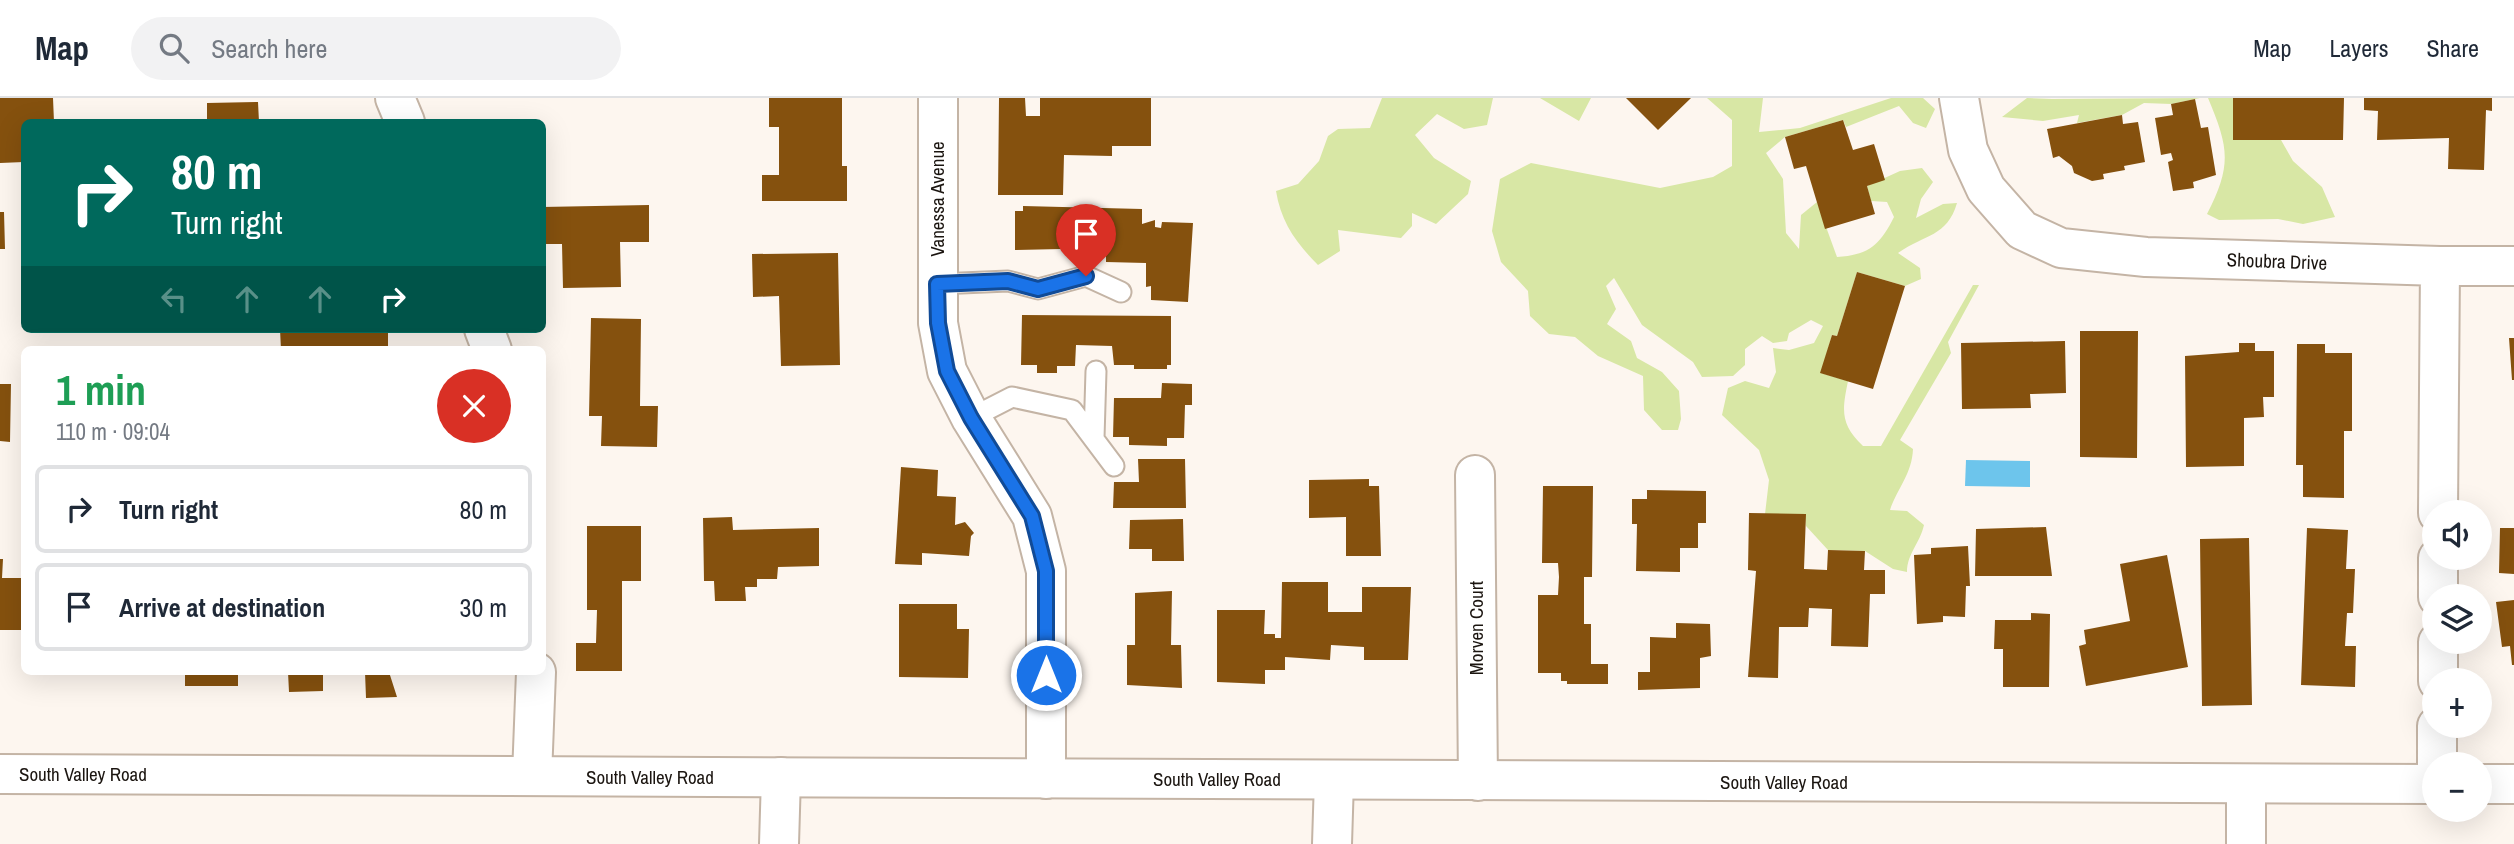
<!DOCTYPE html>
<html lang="en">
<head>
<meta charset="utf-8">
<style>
  :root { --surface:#fff; --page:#f2f2f3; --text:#1f2937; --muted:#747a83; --line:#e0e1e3 }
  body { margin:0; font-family:"Archivo Narrow",sans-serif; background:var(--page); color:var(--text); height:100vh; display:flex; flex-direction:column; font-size:26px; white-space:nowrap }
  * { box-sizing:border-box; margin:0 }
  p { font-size:23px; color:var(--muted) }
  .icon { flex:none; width:38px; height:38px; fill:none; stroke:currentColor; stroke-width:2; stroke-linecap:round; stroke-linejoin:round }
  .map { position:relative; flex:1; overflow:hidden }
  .details { position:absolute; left:21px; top:248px; width:525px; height:329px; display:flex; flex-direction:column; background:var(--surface); border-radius:10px; box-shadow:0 7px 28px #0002 }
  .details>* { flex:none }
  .top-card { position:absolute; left:21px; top:21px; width:525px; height:214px; border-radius:10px; box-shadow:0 7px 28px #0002; background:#00695c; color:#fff; overflow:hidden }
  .fabs { position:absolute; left:2422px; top:402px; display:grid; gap:14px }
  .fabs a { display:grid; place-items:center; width:70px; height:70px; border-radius:50%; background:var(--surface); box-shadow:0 7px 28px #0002; font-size:35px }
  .pin { position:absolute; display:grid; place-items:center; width:60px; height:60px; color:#fff; margin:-72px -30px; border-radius:50% 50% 50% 0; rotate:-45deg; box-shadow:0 0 7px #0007 }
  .pin .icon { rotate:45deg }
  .me { position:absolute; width:77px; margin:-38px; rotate:0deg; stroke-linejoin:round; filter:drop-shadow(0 0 5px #0008) }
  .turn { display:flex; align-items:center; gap:24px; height:147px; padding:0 35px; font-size:32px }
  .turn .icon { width:91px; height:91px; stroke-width:2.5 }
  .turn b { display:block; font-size:49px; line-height:60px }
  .lanes { display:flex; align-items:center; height:66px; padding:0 35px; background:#0003; justify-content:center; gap:35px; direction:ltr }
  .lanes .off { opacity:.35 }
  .round { display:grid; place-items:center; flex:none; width:74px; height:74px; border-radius:37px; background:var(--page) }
  .overview { display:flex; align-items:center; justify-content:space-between; height:119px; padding:0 35px }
  h1 { font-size:42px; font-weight:800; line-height:52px; color:#1e9e55 }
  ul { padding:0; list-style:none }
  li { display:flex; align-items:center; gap:21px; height:88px; margin:0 14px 10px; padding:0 21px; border:4px solid var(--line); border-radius:10px }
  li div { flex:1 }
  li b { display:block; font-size:26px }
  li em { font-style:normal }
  header { display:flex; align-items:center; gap:42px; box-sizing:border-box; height:98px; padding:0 35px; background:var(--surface); border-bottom:2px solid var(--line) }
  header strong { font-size:33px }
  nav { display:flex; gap:38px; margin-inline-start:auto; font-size:24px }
  .search { width:490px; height:63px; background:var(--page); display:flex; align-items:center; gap:18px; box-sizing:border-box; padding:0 24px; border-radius:38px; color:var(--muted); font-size:26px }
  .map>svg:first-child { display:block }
  .green { fill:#d8e7a5 }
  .water { fill:#6dc5ec }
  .building { fill:#85510e }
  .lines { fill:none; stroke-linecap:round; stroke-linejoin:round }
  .lane-casing { stroke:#c4b4a5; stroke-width:23 }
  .street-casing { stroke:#c4b4a5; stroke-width:42 }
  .secondary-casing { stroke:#c4b4a5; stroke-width:42 }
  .lane { stroke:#fff; stroke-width:19 }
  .street { stroke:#fff; stroke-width:38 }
  .secondary { stroke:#fff; stroke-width:38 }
  .route-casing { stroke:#114b97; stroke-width:18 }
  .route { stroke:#1a73e8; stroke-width:12 }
  .labels { text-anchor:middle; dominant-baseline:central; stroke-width:7; stroke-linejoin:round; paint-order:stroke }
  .street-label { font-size:19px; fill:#1b1510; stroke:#fff }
</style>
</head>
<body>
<header>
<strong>Map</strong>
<div class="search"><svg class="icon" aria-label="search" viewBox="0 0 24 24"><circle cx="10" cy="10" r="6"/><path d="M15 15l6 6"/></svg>Search here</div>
<nav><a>Map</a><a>Layers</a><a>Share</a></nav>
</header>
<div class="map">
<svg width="2514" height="746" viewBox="0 0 2514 746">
  <rect width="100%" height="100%" fill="#fdf6ef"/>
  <path class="green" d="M1382,0H1493L1487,27L1464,31L1437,16L1415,37L1434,60L1471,83L1468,96L1436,126L1412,115V128L1401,140L1338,132L1340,153L1318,167C1296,145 1281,124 1276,93L1298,86L1319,63L1328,38L1338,31L1370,30Z
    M1540,0H1591L1579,23Z
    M1707,0H1763L1759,34L1800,30L1891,0H1923L1935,11L1926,30L1913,25L1899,8L1846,29L1843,22L1785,39L1766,55L1783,81L1786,135L1799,151L1801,117L1817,104L1837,159C1869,157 1880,147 1894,119L1887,104L1871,103L1867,88L1900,73L1922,70L1933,84L1921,101L1916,120L1943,106L1957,105C1947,139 1925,136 1898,155L1920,170L1921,181L1905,188L1857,174L1837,238L1832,237L1821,275L1848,283C1842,313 1840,326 1863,348H1881L1973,187H1979L1948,244L1951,255L1900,342L1913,351C1912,376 1898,389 1890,412L1907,413L1924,427C1920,445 1907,456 1907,474L1893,471L1865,453L1828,452L1806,428L1805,416H1765L1769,382L1759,352L1722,317L1728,290L1745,283L1769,290L1776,274L1773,250L1789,252L1814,245L1823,228L1811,222L1789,235L1787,243L1773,245L1762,238L1745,251V267L1733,278L1702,279L1693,264L1642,227L1614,180L1606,188L1616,211L1607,226L1631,243L1637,260L1662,274L1679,293L1681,321L1678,332H1662L1644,312L1643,278L1598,258L1575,239L1549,236L1530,218L1528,193L1501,164L1492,133L1500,81L1531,65L1660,90L1713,79L1732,68V22Z
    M2027,0L2052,1L2200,0L2171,6L2144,5L2122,17L2077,25L2079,17L2043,23L2002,19Z
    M2208,0H2233V41L2281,42L2293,63L2322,89L2335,119L2303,126L2278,121L2219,122L2207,116C2232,67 2229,50 2208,0Z"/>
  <path class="water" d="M1966,362L2030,363V389L1965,388Z"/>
  <path class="building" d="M0,0H53L54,24H24V64L0,65Z
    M769,0H842V68H847V103H762V77H779V29H769Z
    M999,0H1025L1026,18H1040V0H1151V48H1112V58L1064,57L1063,97H998Z
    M1626,0H1691L1658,32Z
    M2233,0H2344L2343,42H2233Z
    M2364,0H2492V13L2486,12L2484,72L2448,71L2449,40L2377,42L2378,13L2364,12Z
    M2195,1L2201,30L2208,29L2216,77L2193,84L2194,90L2173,93L2168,64L2173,62L2171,55L2161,57L2155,20L2173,17L2171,6Z
    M258,4L259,24H207V5Z
    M2122,17L2123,26L2138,24L2145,64L2124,68L2125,72L2103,76L2104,81L2092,83L2074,75L2072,68L2059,58L2053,60L2047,31Z
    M1843,22L1853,52L1874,46L1885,82L1867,88L1875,116L1825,131L1806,68L1794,71L1785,39Z
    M649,107V144H620L621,189L563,190L562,146H542V109Z
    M1023,108L1142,111V126L1155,122V129L1161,130L1162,124L1193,125L1188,204L1151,202V188L1146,189V165L1106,164V150L1015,152V113H1023Z
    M0,114H4L5,151H0Z
    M838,155L840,267L781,268L779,198L753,199L752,156Z
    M1857,174L1905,188L1873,291L1820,275L1832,237L1837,238Z
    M1022,217L1171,218V267H1167V271H1134V267H1114L1112,248L1076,247L1075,268H1057V275H1037V267H1021Z
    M591,220L641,221L640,308H658L657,349L601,348L602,318H589Z
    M280,231H388V252H281Z
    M2080,233H2138L2137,360L2080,359Z
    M2509,240H2514V282H2512Z
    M2065,243L2066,295L2030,296L2031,310L1962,311L1961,245Z
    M2239,245H2255V253H2274V299H2263L2264,319L2244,320V368L2186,369L2185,258L2239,254Z
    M2297,246H2325V255H2352V333H2344V400L2303,399V367H2296Z
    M1162,285L1192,286V307H1185L1184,340H1167V348L1129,347V339H1113L1114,300H1161Z
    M0,286H11L10,344L0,343Z
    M1138,361H1185L1186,410H1113L1114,384H1139Z
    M901,369L938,372L937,398L956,399L955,427L965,424L974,435L971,438L969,458L922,455V467L895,466Z
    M1369,381V388H1379L1381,458H1346V419L1309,420V382Z
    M1543,388H1593L1592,479H1584V526H1591V566H1608V586H1567V583H1561V575H1538V497H1558L1559,479L1558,465H1542Z
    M1647,392L1706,393V425H1698V450H1680V474L1636,473L1637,426H1632V401H1647Z
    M1749,415L1806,416L1804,471L1827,472L1828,452L1865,453L1864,472H1885V496H1870L1868,549L1831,548L1832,511L1809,510L1808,529H1779L1778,580L1748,579L1756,473L1748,472Z
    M732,419L733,432L819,430V468L778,469L777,481H757V489H745L746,503H715L714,483H704L703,420Z
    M1183,421L1184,463H1152V451H1129L1130,422Z
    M587,428H641V483H622V573H576V545H596L597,512H587Z
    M2046,429L2052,478H1975L1976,431Z
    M2307,430L2348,432L2346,471H2355L2353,515H2347L2345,548H2356L2355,589L2301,587Z
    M2500,430H2514V476L2499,475Z
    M2249,440L2252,607L2202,608L2200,441Z
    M1968,448L1970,488H1966L1965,519L1943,518V524L1917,526L1914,457L1931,456V450Z
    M2167,457L2188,569L2086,588L2079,548L2086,546L2084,532L2130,523L2120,466Z
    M0,461H3L2,480H24V532H0Z
    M1282,484H1328V514H1362V489H1411L1408,562H1364V549L1331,547L1330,562L1285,559V572H1265V586L1217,584V512H1265L1264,536H1275V540H1281Z
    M1172,493L1171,547H1181L1182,590L1127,587V547H1135V495Z
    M2514,502V567H2512L2510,548L2502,549L2496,504Z
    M899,506H957V531H969L968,580L899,579Z
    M2031,515L2050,516L2049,589H2003V551H1994L1995,522H2031Z
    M1676,525L1710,526L1711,558L1700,560V590L1638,592V574H1650V539L1676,540Z
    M101,574H131V577H101Z
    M185,574H238V588H185Z
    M288,574H323V593L289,594Z
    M365,574H389L397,599L366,600Z"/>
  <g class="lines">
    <g class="lane-casing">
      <path id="lane" d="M938,186L1008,183L1038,191L1086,178L1121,194
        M971,320L1012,299L1072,312L1114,368
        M1094,340L1096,273"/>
    </g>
    <g class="street-casing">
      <path id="street" d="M395,0L405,24
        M938,0V225L947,273L971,320L1032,418L1046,473V681
        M1959,0L1968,52L1986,91L2022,132L2061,150L2146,159L2440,168L2438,415
        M2440,168H2514
        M484,231L492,252
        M1475,377L1478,683
        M2438,499V460
        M2438,583V544
        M2437,667V628
        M532,678L536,574
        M779,746L781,679
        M1332,746L1334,682
        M2246,746V687"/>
    </g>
    <g class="secondary-casing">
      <path id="secondary" d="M0,676L2434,686
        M2480,686H2514"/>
    </g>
    <use href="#lane" class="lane"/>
    <use href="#street" class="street"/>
    <use href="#secondary" class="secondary"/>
  </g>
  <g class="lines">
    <g class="route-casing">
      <path id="route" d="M1046,577V473L1032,418L971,320L947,273L938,225L937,186L1008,183L1038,191L1086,178"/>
    </g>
    <use href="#route" class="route"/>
  </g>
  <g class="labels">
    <g class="street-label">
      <text transform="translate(937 101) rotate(-90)">Vanessa Avenue</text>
      <text transform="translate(2277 163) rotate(2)">Shoubra Drive</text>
      <text transform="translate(1476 530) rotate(-90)">Morven Court</text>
      <text x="83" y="676">South Valley Road</text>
      <text x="650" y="679">South Valley Road</text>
      <text x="1217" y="681">South Valley Road</text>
      <text x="1784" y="684">South Valley Road</text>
    </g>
  </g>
</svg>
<div class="fabs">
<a><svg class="icon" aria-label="sound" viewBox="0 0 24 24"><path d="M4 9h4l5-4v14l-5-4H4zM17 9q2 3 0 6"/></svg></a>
<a><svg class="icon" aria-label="layers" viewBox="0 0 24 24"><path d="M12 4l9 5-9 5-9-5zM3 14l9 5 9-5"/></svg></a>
<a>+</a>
<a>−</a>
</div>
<div class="pin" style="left:1086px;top:178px;background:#d93025"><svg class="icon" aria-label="arrive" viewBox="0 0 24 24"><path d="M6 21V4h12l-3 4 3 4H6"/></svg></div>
<svg class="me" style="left:1046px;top:577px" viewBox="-20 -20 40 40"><circle r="17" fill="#1a73e8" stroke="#fff" stroke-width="3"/><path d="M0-11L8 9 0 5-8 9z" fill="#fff"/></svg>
<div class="top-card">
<div class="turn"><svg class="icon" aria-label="right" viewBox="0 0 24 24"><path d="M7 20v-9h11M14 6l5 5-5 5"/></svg><div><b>80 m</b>Turn right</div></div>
<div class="lanes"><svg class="icon off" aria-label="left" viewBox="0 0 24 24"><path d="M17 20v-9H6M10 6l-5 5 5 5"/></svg><svg class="icon off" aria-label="ahead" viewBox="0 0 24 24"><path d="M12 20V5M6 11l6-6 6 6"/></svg><svg class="icon off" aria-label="ahead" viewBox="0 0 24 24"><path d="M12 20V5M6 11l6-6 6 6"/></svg><svg class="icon" aria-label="right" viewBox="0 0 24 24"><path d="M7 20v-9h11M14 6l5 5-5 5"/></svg></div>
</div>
<section class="details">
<div class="overview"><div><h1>1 min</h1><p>110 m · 09:04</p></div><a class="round" style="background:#d93025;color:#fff"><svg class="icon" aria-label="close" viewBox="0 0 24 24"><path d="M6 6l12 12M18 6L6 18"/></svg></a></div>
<ul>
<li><svg class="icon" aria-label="right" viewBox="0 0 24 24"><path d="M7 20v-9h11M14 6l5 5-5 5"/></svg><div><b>Turn right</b></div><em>80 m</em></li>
<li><svg class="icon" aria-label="arrive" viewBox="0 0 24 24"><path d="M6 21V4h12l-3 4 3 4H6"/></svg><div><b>Arrive at destination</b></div><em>30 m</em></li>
</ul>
</section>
</div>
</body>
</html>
